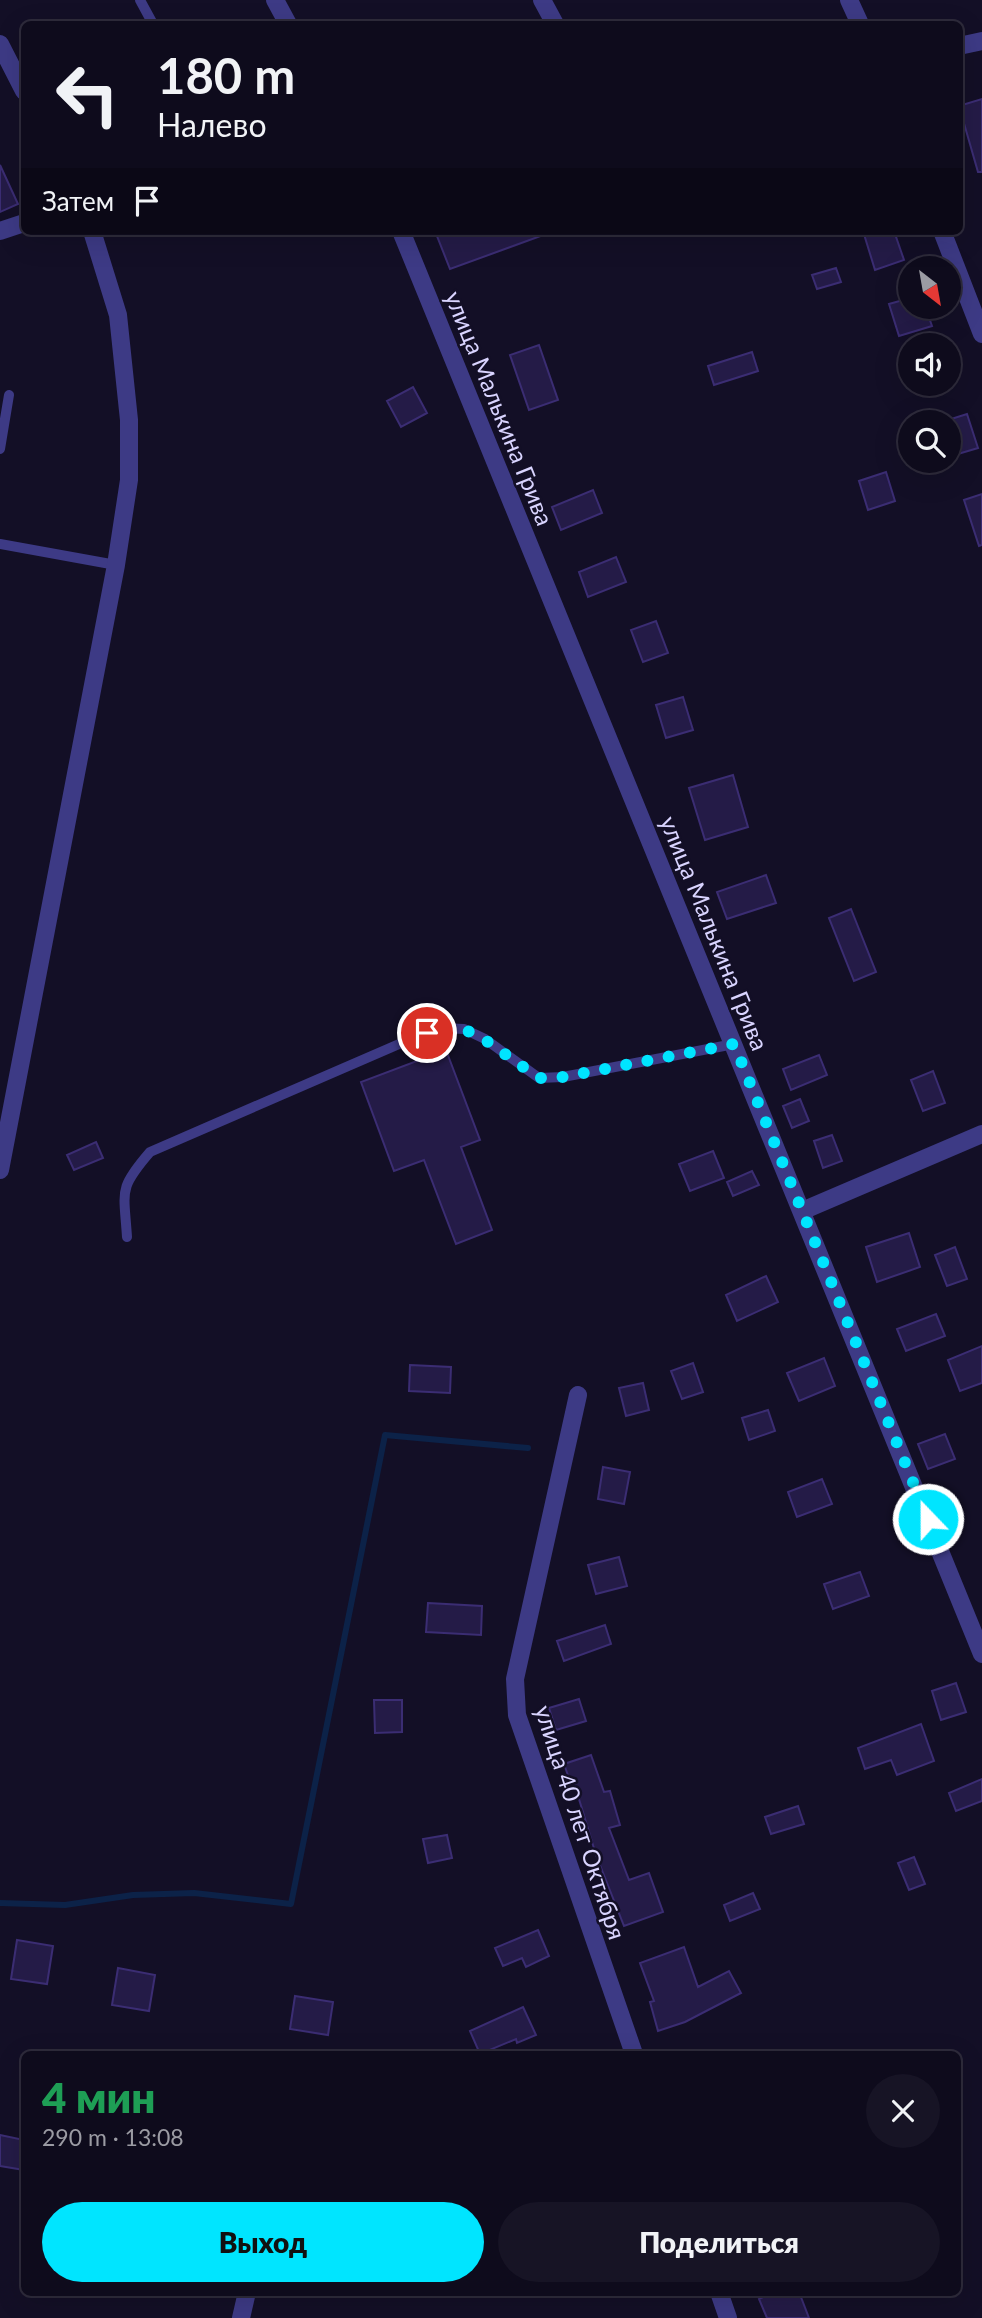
<!DOCTYPE html>
<html lang="ru">
<head>
<meta charset="utf-8">
<style>
  :root { --surface:#0e0b1c; --page:#171425; --text:#f1f3f6; --muted:#9b9ba3; --line:#2e2b3b; --accent:#00e5ff }
  body { margin:0; font-family:Lato,sans-serif; background:var(--page); color:var(--text); height:100vh; display:flex; flex-direction:column; font-size:26px; white-space:nowrap }
  * { box-sizing:border-box; margin:0 }
  p { font-size:23px; color:var(--muted) }
  .icon { flex:none; width:38px; height:38px; fill:none; stroke:currentColor; stroke-width:2; stroke-linecap:round; stroke-linejoin:round }
  .map { position:relative; flex:1; overflow:hidden }
  .panel { position:absolute; left:21px; top:2051px; width:940px; height:245px; display:flex; flex-direction:column; background:var(--surface); border-radius:10px; box-shadow:0 7px 28px #0002,0 0 0 2px var(--line) }
  .panel>* { flex:none }
  .top-card { position:absolute; left:21px; top:21px; width:942px; height:214px; border-radius:10px; box-shadow:0 7px 28px #0002,0 0 0 2px var(--line); background:#0e0b1c; color:var(--text); overflow:hidden }
  .needle { width:46px; rotate:149deg }
  .tools { position:absolute; left:898px; top:256px; display:grid; gap:14px }
  .tools a { display:grid; place-items:center; width:63px; height:63px; border-radius:50%; background:var(--surface); box-shadow:0 7px 28px #0002,0 0 0 2px var(--line); font-size:35px }
  .pin { position:absolute; display:grid; place-items:center; width:60px; height:60px; color:#fff; margin:-30px; border:4px solid #fff; border-radius:50%; box-shadow:0 2px 7px #0007 }
  .me { position:absolute; width:77px; margin:-38px; rotate:338deg; stroke-linejoin:round; filter:drop-shadow(0 0 5px #0008) }
  .turn { display:flex; align-items:center; gap:24px; height:147px; padding:0 21px; font-size:32px }
  .turn .icon { width:91px; height:91px; stroke-width:2.5 }
  .turn b { display:block; font-size:49px; line-height:60px }
  .then { display:flex; align-items:center; height:66px; padding:0 21px; background:#0003; gap:14px; font-size:26px }
  .round { display:grid; place-items:center; flex:none; width:74px; height:74px; border-radius:37px; background:var(--page) }
  .overview { display:flex; align-items:center; justify-content:space-between; height:119px; padding:0 21px }
  h1 { font-size:42px; font-weight:800; line-height:52px; color:#1e9e55 }
  .action { display:flex; gap:14px; margin-top:auto; padding:14px 21px }
  .action a { flex:1; height:80px; border-radius:42px; background:var(--accent); color:#111; font-size:28px; font-weight:800; line-height:80px; text-align:center }
  .action a+a { background:var(--page); color:var(--text) }
  .map>svg:first-child { display:block }
  .lines { fill:none; stroke-linecap:round; stroke-linejoin:round }
  .stream { stroke:#0c2248; stroke-width:6 }
  .building { fill:#241b47; stroke:#3b2d73; stroke-width:2 }
  .service { stroke:#3d3a85; stroke-width:10 }
  .minor { stroke:#3d3a85; stroke-width:18 }
  .route { stroke:#00e5ff; stroke-width:12; stroke-dasharray:0 21.6 }
  .labels { text-anchor:middle; dominant-baseline:central; stroke-width:5; stroke-linejoin:round; paint-order:stroke }
  .street-label { font-size:24px; fill:#d9d4ff; stroke:#130f26 }
</style>
</head>
<body>
<div class="map">
<svg width="982" height="2318" viewBox="0 0 982 2318">
  <rect width="100%" height="100%" fill="#130f26"/>
  <g class="lines">
    <path class="stream" d="M0,1903L65,1905L133,1895L194,1893L291,1904L385,1435L528,1448"/>
  </g>
  <path class="building" d="M982,99V172H978L959,106Z
    M0,165L18,204L0,212Z
    M435,231H548L549,233L450,269Z
    M863,231H894L904,260L875,270Z
    M836,268L841,282L817,289L812,275Z
    M910,298V306H925L932,326L899,336L889,304Z
    M539,345L558,400L529,410L510,355Z
    M752,352L758,371L714,385L708,366Z
    M413,387L427,413L401,427L387,401Z
    M967,414L978,448L948,457V420Z
    M886,472L895,501L868,510L859,481Z
    M593,490L602,513L561,530L552,507Z
    M982,494V545L979,546L964,500Z
    M616,557L626,582L588,597L579,572Z
    M656,621L668,653L643,662L631,630Z
    M683,697L693,730L666,738L656,705Z
    M733,775L748,827L705,840L689,788Z
    M766,875L776,903L727,919L717,892Z
    M851,909L876,972L854,981L829,918Z
    M446,1050L480,1140L461,1147L492,1230L456,1244L424,1160L394,1171L361,1082Z
    M819,1055L827,1075L791,1090L783,1069Z
    M933,1071L945,1103L923,1111L911,1080Z
    M800,1099L809,1121L792,1128L783,1106Z
    M832,1135L842,1161L823,1168L814,1141Z
    M96,1142L103,1158L74,1170L67,1155Z
    M713,1151L724,1178L690,1191L679,1164Z
    M752,1171L759,1185L733,1196L727,1182Z
    M909,1233L920,1267L877,1282L866,1247Z
    M955,1247L967,1279L947,1286L935,1255Z
    M766,1276L778,1302L737,1321L726,1295Z
    M936,1314L945,1336L906,1351L897,1329Z
    M982,1346V1383L960,1391L948,1360Z
    M824,1358L835,1386L799,1401L787,1373Z
    M693,1363L703,1392L682,1399L671,1371Z
    M410,1365L451,1367L450,1393L409,1391Z
    M643,1383L649,1410L626,1416L619,1388Z
    M768,1410L775,1431L749,1440L742,1418Z
    M945,1434L955,1459L928,1469L918,1444Z
    M603,1467L630,1472L624,1504L598,1499Z
    M822,1479L832,1504L797,1517L788,1492Z
    M619,1557L627,1586L596,1594L588,1565Z
    M860,1572L869,1596L833,1609L824,1584Z
    M428,1603L482,1606L481,1635L426,1632Z
    M605,1625L611,1644L564,1661L557,1641Z
    M956,1683L966,1712L941,1720L932,1691Z
    M579,1699L586,1721L556,1730L549,1708Z
    M374,1700H402V1732L375,1733Z
    M921,1724L934,1761L897,1775L891,1760L865,1769L858,1748Z
    M591,1755L604,1792L610,1791L620,1825L609,1828L629,1880L649,1873L663,1912L624,1926L596,1855L575,1786L572,1787L564,1764Z
    M982,1779V1801L956,1811L949,1793Z
    M798,1806L804,1824L771,1834L765,1817Z
    M447,1835L452,1858L428,1863L423,1839Z
    M914,1857L925,1884L909,1890L898,1863Z
    M753,1893L760,1909L730,1921L724,1905Z
    M538,1930L549,1956L526,1967L522,1958L503,1966L495,1948Z
    M17,1940L53,1946L47,1984L11,1979Z
    M684,1947L698,1987L729,1971L741,1993L685,2022L658,2031L650,2002L654,2001L640,1963Z
    M118,1968L155,1975L149,2011L112,2005Z
    M295,1996L333,2002L328,2035L290,2029Z
    M523,2007L536,2035L517,2043L516,2039L480,2054L470,2031Z
    M0,2135L24,2140V2170L0,2166Z
    M774,2292H799L809,2318H767L759,2299Z"/>
  <g class="lines">
    <path class="service" d="M140,0L153,24
      M0,449L9,395
      M0,544L116,565
      M127,1237C124,1190 118,1189 150,1152L413,1038L441,1028L464,1029L485,1039L539,1078L563,1077L734,1044"/>
    <path class="minor" d="M275,0L288,24
      M542,0L555,24
      M849,0L860,24
      M0,44L24,91
      M959,46L982,41
      M0,231L24,223
      M401,231L982,1654
      M942,231L982,334
      M0,1170L116,565L129,480V420L118,315L92,231
      M802,1211L982,1134
      M578,1395L515,1679L517,1715L634,2054
      M719,2292L728,2318
      M241,2318L247,2292"/>
  </g>
  <g class="lines">
    <path class="route" d="M427,1033L441,1028L464,1029L485,1040L539,1078L563,1077L734,1044L928,1519"/>
  </g>
  <g class="labels">
    <g class="street-label">
      <text transform="translate(500 408) rotate(68)">улица Малькина Грива</text>
      <text transform="translate(715 933) rotate(68)">улица Малькина Грива</text>
      <text transform="translate(581 1822) rotate(72)">улица 40 лет Октября</text>
    </g>
  </g>
</svg>
<div class="tools">
<a><svg class="needle" viewBox="-14 -14 28 28"><path d="M0-13l5 13h-10z" fill="#e53935"/><path d="M0 13l5-13h-10z" fill="#9b9ba3"/></svg></a>
<a><svg class="icon" aria-label="sound" viewBox="0 0 24 24"><path d="M4 9h4l5-4v14l-5-4H4zM17 9q2 3 0 6"/></svg></a>
<a><svg class="icon" aria-label="search" viewBox="0 0 24 24"><circle cx="10" cy="10" r="6"/><path d="M15 15l6 6"/></svg></a>
</div>
<div class="pin" style="left:427px;top:1033px;background:#d93025"><svg class="icon" aria-label="arrive" viewBox="0 0 24 24"><path d="M6 21V4h12l-3 4 3 4H6"/></svg></div>
<svg class="me" style="left:928px;top:1519px" viewBox="-20 -20 40 40"><circle r="17" fill="#00e5ff" stroke="#fff" stroke-width="3"/><path d="M0-11L8 9 0 5-8 9z" fill="#fff"/></svg>
<div class="top-card">
<div class="turn"><svg class="icon" aria-label="left" viewBox="0 0 24 24"><path d="M17 20v-9H6M10 6l-5 5 5 5"/></svg><div><b>180 m</b>Налево</div></div>
<div class="then">Затем<svg class="icon" aria-label="arrive" viewBox="0 0 24 24"><path d="M6 21V4h12l-3 4 3 4H6"/></svg></div>
</div>
<section class="panel">
<div class="overview"><div><h1>4 мин</h1><p>290 m · 13:08</p></div><a class="round"><svg class="icon" aria-label="close" viewBox="0 0 24 24"><path d="M6 6l12 12M18 6L6 18"/></svg></a></div>
<div class="action"><a>Выход</a><a>Поделиться</a></div>
</section>
</div>
</body>
</html>
